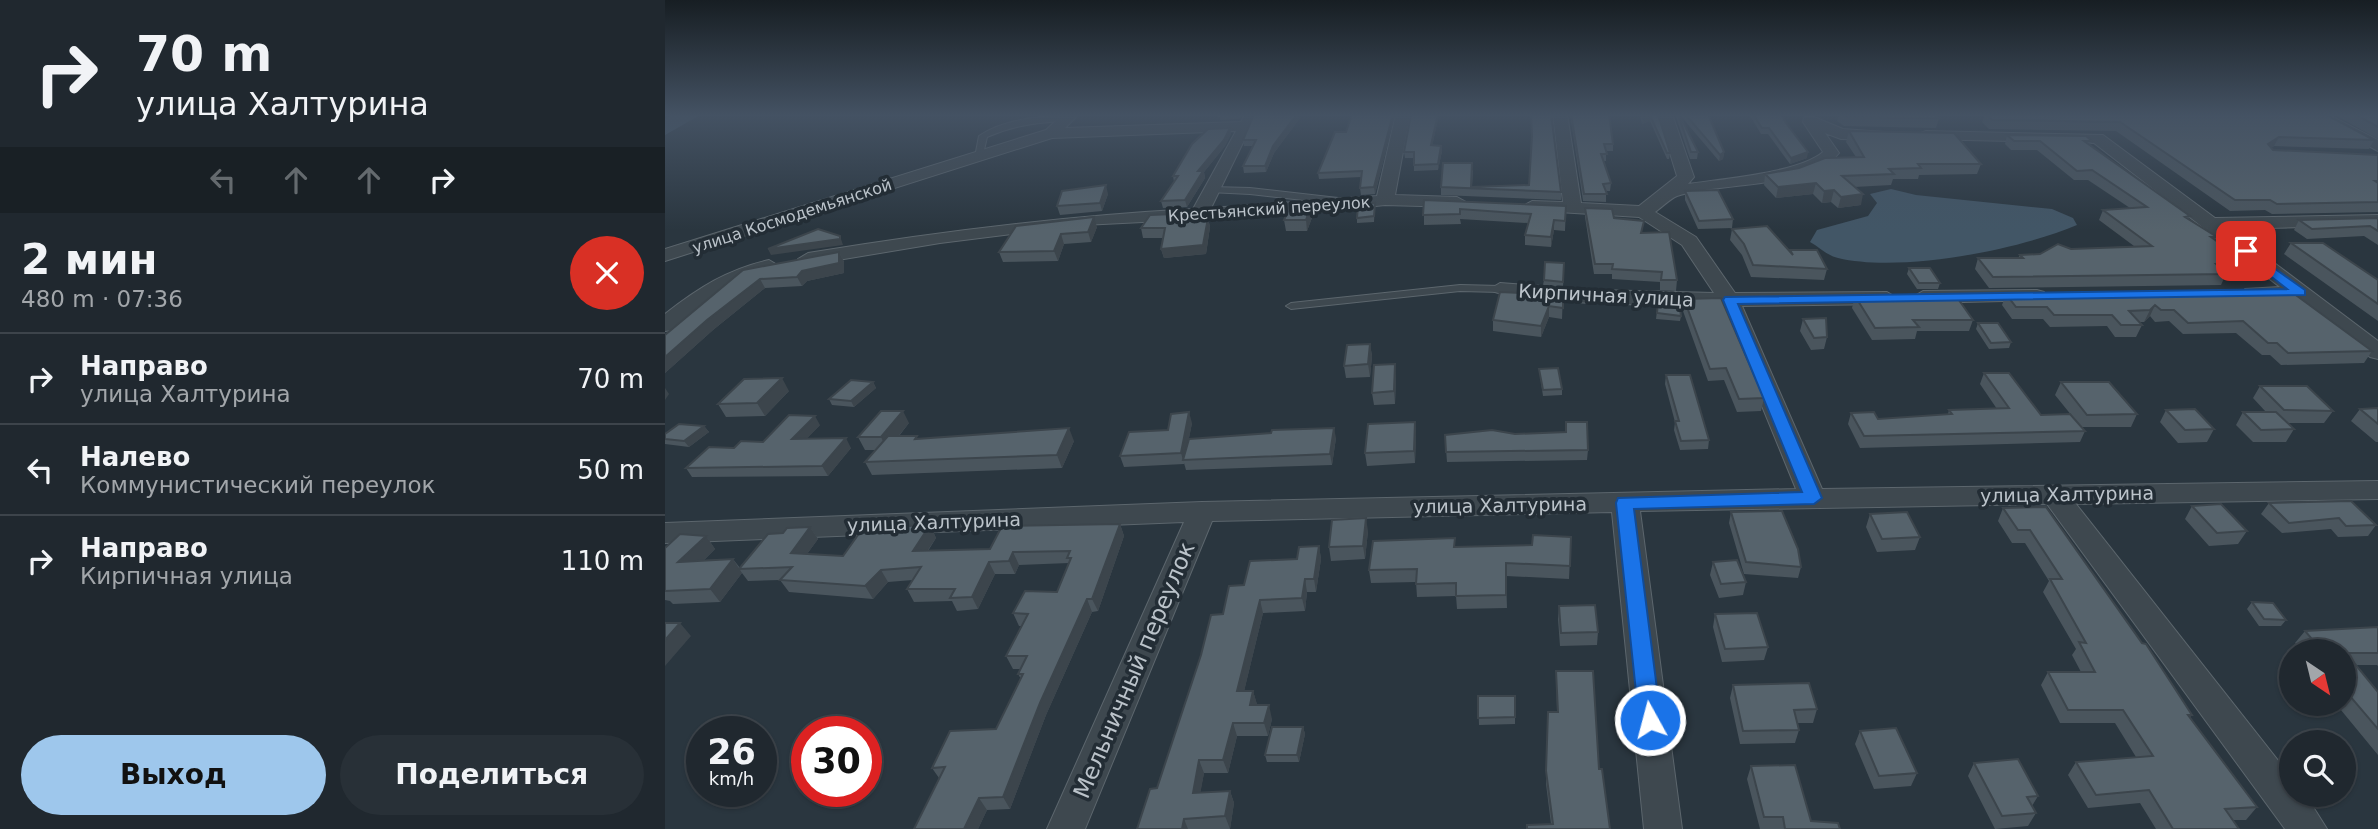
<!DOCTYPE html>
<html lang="ru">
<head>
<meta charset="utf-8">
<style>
  :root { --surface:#20282f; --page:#283037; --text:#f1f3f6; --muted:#a2a6aa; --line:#3d444b; --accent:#9ec7ec }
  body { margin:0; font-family:"DejaVu Sans",sans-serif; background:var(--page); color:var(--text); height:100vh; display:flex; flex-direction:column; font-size:26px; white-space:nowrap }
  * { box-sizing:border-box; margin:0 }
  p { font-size:23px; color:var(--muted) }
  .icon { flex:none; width:38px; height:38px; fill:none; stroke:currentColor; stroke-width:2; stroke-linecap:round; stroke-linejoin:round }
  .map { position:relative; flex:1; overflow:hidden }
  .drawer { display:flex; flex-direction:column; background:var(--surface); width:665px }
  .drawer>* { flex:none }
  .top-card { background:#20282f; color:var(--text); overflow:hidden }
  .needle { width:46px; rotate:145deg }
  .tools { position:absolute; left:1614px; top:639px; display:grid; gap:14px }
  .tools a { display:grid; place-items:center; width:77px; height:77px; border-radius:50%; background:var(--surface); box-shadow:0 2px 5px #0004,0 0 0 2px var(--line); font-size:35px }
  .speed { position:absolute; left:21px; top:716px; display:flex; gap:14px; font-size:35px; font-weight:700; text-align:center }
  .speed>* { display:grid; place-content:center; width:91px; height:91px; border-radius:50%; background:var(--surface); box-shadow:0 2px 5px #0004,0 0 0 2px var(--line); line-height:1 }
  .speed small { font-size:18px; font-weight:400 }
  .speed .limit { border:10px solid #d22; background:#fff; color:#111 }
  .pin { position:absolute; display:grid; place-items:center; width:60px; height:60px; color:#fff; margin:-30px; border-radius:14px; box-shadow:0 4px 10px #0006 }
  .me { position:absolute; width:77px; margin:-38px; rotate:353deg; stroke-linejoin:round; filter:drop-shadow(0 0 5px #0008) }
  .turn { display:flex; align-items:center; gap:24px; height:147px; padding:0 21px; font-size:32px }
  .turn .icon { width:91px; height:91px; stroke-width:2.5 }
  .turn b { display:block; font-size:49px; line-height:60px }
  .lanes { display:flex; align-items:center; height:66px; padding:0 21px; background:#0003; justify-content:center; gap:35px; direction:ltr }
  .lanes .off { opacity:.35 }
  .round { display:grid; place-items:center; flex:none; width:74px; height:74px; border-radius:37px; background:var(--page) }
  .summary { display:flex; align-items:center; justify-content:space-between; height:119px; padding:0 21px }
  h1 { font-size:42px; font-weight:700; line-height:52px }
  .cta { display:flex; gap:14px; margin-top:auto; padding:14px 21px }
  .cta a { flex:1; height:80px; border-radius:42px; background:var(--accent); color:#111; font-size:28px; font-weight:700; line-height:80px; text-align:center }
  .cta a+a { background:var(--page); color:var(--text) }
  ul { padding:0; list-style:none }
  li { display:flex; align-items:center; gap:21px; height:91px; padding:0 21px; border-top:2px solid var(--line) }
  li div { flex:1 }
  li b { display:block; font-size:26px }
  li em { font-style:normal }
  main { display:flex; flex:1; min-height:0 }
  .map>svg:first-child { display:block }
  .water { fill:#425666 }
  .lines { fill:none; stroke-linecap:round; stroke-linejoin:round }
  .river { fill:#425666; fill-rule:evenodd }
  .service-casing { stroke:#5c666d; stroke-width:2 }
  .minor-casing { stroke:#5c666d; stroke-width:2 }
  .service { fill:#3e484f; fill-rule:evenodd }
  .minor { fill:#3e484f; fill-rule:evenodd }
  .wall { fill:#4a555d }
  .shaded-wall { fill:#3c454c }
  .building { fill:#56636c; stroke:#3c454c; stroke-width:2 }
  .route { fill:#1a73e8; stroke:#114b97; stroke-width:2 }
  .labels { text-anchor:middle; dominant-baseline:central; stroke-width:7; stroke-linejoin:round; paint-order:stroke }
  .far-street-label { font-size:16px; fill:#bbc3ca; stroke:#232d35 }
  .street-label { font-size:19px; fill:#bbc3ca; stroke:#232d35 }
  .near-street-label { font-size:23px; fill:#bbc3ca; stroke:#232d35 }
</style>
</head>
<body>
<main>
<section class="drawer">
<div class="top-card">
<div class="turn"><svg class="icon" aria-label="right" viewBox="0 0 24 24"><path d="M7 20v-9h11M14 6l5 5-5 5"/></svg><div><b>70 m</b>улица Халтурина</div></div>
<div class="lanes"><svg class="icon off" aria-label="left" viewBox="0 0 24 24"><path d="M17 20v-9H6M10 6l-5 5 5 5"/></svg><svg class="icon off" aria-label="ahead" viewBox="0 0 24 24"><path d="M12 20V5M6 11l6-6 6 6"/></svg><svg class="icon off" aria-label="ahead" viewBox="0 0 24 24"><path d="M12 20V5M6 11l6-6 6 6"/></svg><svg class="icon" aria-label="right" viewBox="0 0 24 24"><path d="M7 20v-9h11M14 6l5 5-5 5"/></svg></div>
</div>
<div class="summary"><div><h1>2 мин</h1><p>480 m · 07:36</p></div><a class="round" style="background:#d93025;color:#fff"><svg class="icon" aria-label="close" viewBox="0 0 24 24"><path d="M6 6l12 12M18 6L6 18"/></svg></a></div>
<ul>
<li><svg class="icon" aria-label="right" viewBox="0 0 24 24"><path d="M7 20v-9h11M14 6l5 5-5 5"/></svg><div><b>Направо</b><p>улица Халтурина</p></div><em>70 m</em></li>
<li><svg class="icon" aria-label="left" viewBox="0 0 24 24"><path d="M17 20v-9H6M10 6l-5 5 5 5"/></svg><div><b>Налево</b><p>Коммунистический переулок</p></div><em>50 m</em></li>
<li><svg class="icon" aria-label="right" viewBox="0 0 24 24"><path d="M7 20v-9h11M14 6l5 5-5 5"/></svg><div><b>Направо</b><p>Кирпичная улица</p></div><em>110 m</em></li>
</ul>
<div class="cta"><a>Выход</a><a>Поделиться</a></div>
</section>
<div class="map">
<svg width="1713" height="829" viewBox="0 0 1713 829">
  <rect width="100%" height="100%" fill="#2a363f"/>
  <path class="water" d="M1226,189L1251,195L1387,209L1408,218L1412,225C1353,250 1235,273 1173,258C1163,256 1154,247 1145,242L1152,230L1203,216L1212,203L1205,194Z"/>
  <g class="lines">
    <path class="river" d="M9,114H37L0,135V119Z"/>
    <g class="service-casing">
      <path id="service" d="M403,116L407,118L406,120C374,123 351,124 322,137L317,159L310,157L314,136C339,119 374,116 403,116Z
        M547,187L585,188L682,199L686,202L682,205L585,194L544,192V188Z
        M795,285L835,286L840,289L835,292L795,291L626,309L621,306L626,303Z"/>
    </g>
    <g class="minor-casing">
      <path id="minor" d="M398,114H414L400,128L576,122L580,114H592L546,208L712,196L731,114H745L730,195L792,197L801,202L792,207L720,205L637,214L418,225L275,243L143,265L133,259L143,253C271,232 398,216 528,209L571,131L387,138L0,261V249L381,130Z
        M888,114H902L916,203L974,206L1012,176L993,114H1007L1029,177L1023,184C1056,179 1134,173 1158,152L1138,122L1139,117H1149L1178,129L1219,132V138L1214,140L1176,139L1160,133L1174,153C1146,189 1054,182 1012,196C1005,199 997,207 990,212L1031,237L1070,293L1222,292L1232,298L1222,304L1077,306L1157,489L1713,481V499L1411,504L1626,777V794H1640L1662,829H1620L1382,504L975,511L1017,829H979L947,512L547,521L420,829H382L519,522L0,543V523L537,502L1131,489L1056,306C1026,306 836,304 825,289L835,283L931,290L1049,293L1017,245L974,217L861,210L858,206L867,201L898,202Z
        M1643,114H1662L1713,140V151Z
        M1261,131L1438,135L1550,218L1713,215V225L1564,229L1713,341V359L1705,357L1631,299L1580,297L1577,293L1580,289L1615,287L1429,143L1256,139V133Z
        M104,260L114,266L111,270L68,285L8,330L0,331V314C33,288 63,269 104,260Z
        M1372,290L1379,292L1382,296L1379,300L1258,303L1248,297L1258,291Z"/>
    </g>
    <use href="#service" class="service"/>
    <use href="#minor" class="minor"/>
  </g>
  <path class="wall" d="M552,114H578L574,119L555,120V117H552Z
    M730,114L710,194L696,195L695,188L696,177L654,179L653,173L681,132Z
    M774,114L767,146H776L777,151L773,170L749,171V158H740L739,152Z
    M905,114H944L948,144V151H941V161H939L946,183L945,191H941V202L918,201Z
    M975,114H993L1005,153L1004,159H1002L985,121L977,124Z
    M1010,114H1014L1033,152L1032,159H1025Z
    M1014,114H1043L1059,152L1058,159L1054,161Z
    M1084,114H1116L1142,158L1125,164L1103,134H1096Z
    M1174,114H1269L1274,118L1271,128L1179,126L1172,121Z
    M1320,114H1660L1709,140L1704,149L1609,146L1606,148L1608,150L1713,155V212L1607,214L1600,210L1565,211L1451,131L1324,129L1317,122Z
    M1668,114H1713V139Z
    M635,118L609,153L601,172L579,173L578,166L588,146H579L578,140Z
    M565,128L566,134L560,146L539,172L540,178L522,207L498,208L496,201L509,182L508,176Z
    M1184,131L1316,164L1312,174L1254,175L1253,179H1228L1226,185L1189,187L1196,205L1173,208L1166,202L1157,203L1148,194L1111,198L1099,185L1100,174L1191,157L1181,142Z
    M1342,135L1427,141L1425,145L1525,216L1524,219L1552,237L1550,240L1582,263L1577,273L1561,274L1556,285L1324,288L1310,269L1313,258H1353L1355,255L1375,254L1406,249L1469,246L1434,220L1438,210L1465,208L1423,180H1409L1372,150H1346L1340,144Z
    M866,140L896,192V200L776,195V187L808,170L807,187L864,185Z
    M1020,191L1068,219L1067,228L1033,229L1020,200Z
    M443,194L437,211L395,215L392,206Z
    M759,200L901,206L900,231L889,230L886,247L860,245V235L863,223L795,219L796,224L759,225Z
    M710,203L709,222L692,223V218Z
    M646,205L648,215L642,231H621L619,220Z
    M920,208L949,218L978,233L1012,280L1011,291L995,290V282L947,279V274H929L920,217Z
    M543,218L545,227L541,254L499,258L496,249L498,238H478L476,228L511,220Z
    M1713,218V245L1699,236L1642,239L1629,230L1634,220Z
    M351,226L432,227L426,242L399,244L393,261L338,262L334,252Z
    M1067,229L1125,252V250L1162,269L1159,280L1086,277L1077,255L1065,240Z
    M1626,243L1713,280V321L1619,254Z
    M174,252L179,262V273L142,281L137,286L100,288L48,330L0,373V335L78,270Z
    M899,263L898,288L878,285L879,280Z
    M1244,268L1275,283L1273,289H1252L1242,274Z
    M898,293L897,319L884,317L876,337L828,331V320L877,294Z
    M1628,293L1707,351L1699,363L1616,365L1605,355H1597L1571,333L1518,334L1504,321L1490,322L1485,316L1479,322H1473L1477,325L1471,337H1450L1442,326L1385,327L1378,319H1347L1337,305L1341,294Z
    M1190,296L1308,320L1304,331H1252L1250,339L1207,340L1187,308Z
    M1019,299L1099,398L1096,411L1072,412L1059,380L1043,381L1018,311Z
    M993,302L1016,316L1015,321L991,319Z
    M1138,319L1162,337L1159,349L1146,350L1135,331Z
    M1313,323L1346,342L1344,348L1324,349L1311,329Z
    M705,344L707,356L705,377L681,378L679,366Z
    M874,369L897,389V395L878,396Z
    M1319,373L1376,415L1407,416L1390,395L1396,382L1472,414L1466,427H1417L1420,431L1415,442L1195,448L1183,424L1186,413L1213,419L1283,414L1284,410L1332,409L1315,384Z
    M1001,375L1044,440L1043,449L1015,450L1009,430L1010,422L1000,384Z
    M731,376L730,404L709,405L707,393Z
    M208,382L211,388L189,407L167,405L164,399Z
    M1595,386L1668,411L1659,423H1622L1629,429L1621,442H1588L1571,425L1578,412H1601L1588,398Z
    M124,391L100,416L61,417L53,404Z
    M1713,408V442H1711L1686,421L1695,409Z
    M1501,410L1549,429L1542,442L1513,443L1495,422Z
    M750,422L751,434L750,463L702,466L700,453Z
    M244,423L234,436L254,439L409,441L397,468L207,475L200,462L211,450H200L193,437Z
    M527,423L522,447L671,438L667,465L521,470L519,463V464L459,467L455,456L503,430Z
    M155,425L141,439L186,448L163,476L27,477L21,468L69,448L98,442Z
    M39,426L44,432L24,447L0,444V434Z
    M780,435L923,450L922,460L782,462Z
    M1604,503L1711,525L1703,536L1673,537L1666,529L1617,533L1596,514Z
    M1527,506L1582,531L1573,544L1544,546L1520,519Z
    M1381,507L1527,715L1525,717L1592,807L1581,820H1568L1574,829H1491L1475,803L1423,808L1403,775L1411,762L1471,757L1450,723H1395L1376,685L1383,672H1416L1407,655L1411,649L1378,592L1384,581L1360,543H1347L1333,521L1338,508Z
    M1066,512L1136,567L1133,578L1079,574L1064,523Z
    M1205,514L1255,537L1250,550L1212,552L1201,527Z
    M455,524L459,536L433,611L427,612L381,715L345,809L322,810L313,829H249L274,778L267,768L331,729L356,679L353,674L356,669H348L341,656L357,626H354L348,613L392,592L404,563L354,565L350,574H330L313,609L292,611L287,601L249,602L242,589L248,580L223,582L208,599L124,592L115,580L83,581L77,573L55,602L8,604L5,601L0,600V548L41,536L50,549L39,560L68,559L75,568L118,533L145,527L153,539L142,554L178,556L265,525L271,538L263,551L325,549Z
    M703,531L700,559L666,561L664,547Z
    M906,537L904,579L841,576L842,608L792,609L791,596L752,597L751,582L706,583L704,570L790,547L867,545Z
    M654,546L656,559L651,592H642L640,611L598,613L579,691H588L592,705L607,719L603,736H572L563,773H539L535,793L565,791L569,803L565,829H472L492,788L558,614L579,585L632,559Z
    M1048,562L1081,582L1078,595L1054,598L1045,575Z
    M1587,602L1621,620L1616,626H1594L1582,609Z
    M894,606L933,632L932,645L895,646L893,619Z
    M1050,614L1103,647L1099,660L1057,662L1048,627Z
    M1713,627V666L1712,665H1690L1713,692V755L1671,704H1678V651H1637L1630,643L1640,631Z
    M891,671L934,769L945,829L886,824L881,784L883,712H892Z
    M1068,685L1152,709L1148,723H1132L1134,730L1130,743L1075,744L1065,698Z
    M813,696H850V724L814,725Z
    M638,727L640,734L634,762H602L600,755Z
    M1195,731L1252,773L1246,786L1209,789L1190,744Z
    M1309,763L1373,796L1367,806L1371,813L1363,826L1330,829L1303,776Z
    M1086,766L1146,821L1175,829H1095L1082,779Z"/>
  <path class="shaded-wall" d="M632,114H634L635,118L609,153L601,172L600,166L608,146Z
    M728,114H730L710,194L709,187Z
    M773,114H774L766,151V145Z
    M985,115V121L977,124L978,118Z
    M565,128L566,134L560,146L539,172L540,178L522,207L520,200L533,171Z
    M1614,137L1609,146L1598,153L1603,144Z
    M776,146L777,151L773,170V164Z
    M1059,152L1058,159L1054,161L1055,155Z
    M1143,152L1142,158L1125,164L1126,158Z
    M1151,183L1148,194L1111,198L1113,187Z
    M441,185L443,194L437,211L435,203Z
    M1169,190L1166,202L1157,203L1159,191Z
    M1198,194L1196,205L1173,208L1176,197Z
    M646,205L648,215L642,231L641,220Z
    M429,217L432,227L426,242L423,232Z
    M543,218L545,227L541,254L499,258L496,249Z
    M889,220V230L886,247V237Z
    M396,234L399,244L393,261L389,251Z
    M175,236L178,245L106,255L103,249Z
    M174,252L179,262V273L142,281L137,286L132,277L137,271Z
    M95,279L100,288L48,330L0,373V357L42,320Z
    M1490,305L1485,316L1479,322L1485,310Z
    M884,306V317L876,337V326Z
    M705,344L707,356L705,377L703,364Z
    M730,364L731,376L730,404L729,391Z
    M117,378L124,391L100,416L92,403Z
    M208,382L211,388L189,407L186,401Z
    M0,388L4,394L0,400Z
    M238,411L244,423L222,450L216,437Z
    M524,412L527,423L520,460H518L519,464L516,453Z
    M150,416L155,425L132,449L127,439Z
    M750,422L751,434L750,463L749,451Z
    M39,426L44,432L24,447L19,441Z
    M404,428L409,441L397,468L392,455Z
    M669,428L671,438L667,465L665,454Z
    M181,438L186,448L163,476L157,466Z
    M701,518L703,531L700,559L698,546Z
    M455,524L459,536L433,611L427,599Z
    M265,525L271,538L254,563L248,551Z
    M145,527L153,539L134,565L126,553Z
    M41,536L50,549L23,575L13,562Z
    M654,546L656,559L651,592L649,579Z
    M348,552L354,565L350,574L344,561Z
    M68,559L77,573L55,602L45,589Z
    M324,562L330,574L313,609L307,597Z
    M216,570L223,582L208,599L200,586Z
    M640,579L642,592L640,611L637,598Z
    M422,599L427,612L381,715L345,809L338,797L375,703Z
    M595,600L598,613L576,704L572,691Z
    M15,623L26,636L0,666V640Z
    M588,691L592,704L588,718L585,705Z
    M604,705L607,719L603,736L599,723Z
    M568,723L572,736L563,773L558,760Z
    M638,727L640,734L634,762L632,755Z
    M534,760L539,773L533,806L528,793Z
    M565,791L569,803L565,829L560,816Z
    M314,798L322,810L313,829H299Z
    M519,819L523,829H517Z"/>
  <path class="building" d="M589,114H632L608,146L600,166H578L591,140H578Z
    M687,114H728L709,187L695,188L697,171L653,173L670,132H681Z
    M746,114H773L766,145L776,146L773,164L749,165V152H739Z
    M866,114H886L896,192L776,187L778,163H807L806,187L864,185L867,136Z
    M906,114H944L948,144H939L942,154H936L946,183L938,184L942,194H919Z
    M977,114H993L1005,153H1002L985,115L978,118Z
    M1013,114H1014L1033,152H1026Z
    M1020,114H1043L1059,152L1055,155Z
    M1088,114H1116L1121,123L1143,152L1126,158L1104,128H1097Z
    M1177,114H1269L1274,118L1180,117Z
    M1322,114H1660L1709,140L1614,137L1603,144L1608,150L1713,155V181H1710L1713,183V202L1612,204L1605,200H1570L1455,122L1327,120Z
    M1690,114H1713V127Z
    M565,128L559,140L533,171H538L520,200L496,201L513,176H508L527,144L543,129Z
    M1184,131L1289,133L1316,164H1253L1256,168L1224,169L1229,174L1177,176L1198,194L1176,197L1169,190L1159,191L1151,183L1113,187L1100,174L1134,168L1160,158L1199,157Z
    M1342,135L1421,136L1427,141H1419L1525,216L1520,217L1552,237H1546L1582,263L1551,264L1561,274L1328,277L1313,258H1358L1355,255L1375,254L1393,244L1406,249L1487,246L1438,210L1482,207L1427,170L1412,171L1375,141H1349Z
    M441,185L435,203L392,206L397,191Z
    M1053,190L1068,219L1034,221L1020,191Z
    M759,200L901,206L900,221L889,220L886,237L860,235L866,214L795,209V214L758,215Z
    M710,203L709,216L692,218L693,205Z
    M646,205L641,220H619L625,207Z
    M920,208L947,209L949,218L979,221L976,233L1004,232L1012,280H996L997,272L947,269L948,264H930Z
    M509,214L505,221L543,218L538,245L496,249L500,228H476L485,215Z
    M429,217L423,232L396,234L389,251L334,252L351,226Z
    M1713,218V231L1705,226L1647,229L1634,220Z
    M1102,226L1128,255L1125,250H1152L1162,269L1088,265L1079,244L1067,229Z
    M153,229L175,236V239L103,249Z
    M1626,243H1658L1713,280V304Z
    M174,252V263L137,271L132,277L95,279L42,320L0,357V335L78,270Z
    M880,262L899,263L898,282L879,280Z
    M1244,268H1265L1275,283H1254Z
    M835,292L877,294V292L898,293V308L884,306L876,326L828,320Z
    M1628,293L1707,351L1623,353L1612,343H1603L1578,321L1523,323L1509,310H1496L1490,305L1485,310L1464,311L1477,325H1456L1447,315H1389L1382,307H1351L1341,294Z
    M1190,296L1212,298L1291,296L1308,320H1248L1254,327L1210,328Z
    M1056,298L1099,398L1074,399L1061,368L1045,369L1019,299Z
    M993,302H1014L1016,316L992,313Z
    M1161,318L1162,337L1149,338L1138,319Z
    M1313,323H1333L1346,342L1326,343Z
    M705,344L703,364L679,366L682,345Z
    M730,364L729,391L707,393L709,365Z
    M893,368L897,389L878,390L874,369Z
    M1319,373H1344L1376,415L1405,414L1420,431L1199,436L1186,413L1209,412L1213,419L1287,414L1284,410L1344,408Z
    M1001,375H1025L1044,440L1016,441L1010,421H1014Z
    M117,378L92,403L53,404L79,379Z
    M186,380L208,382L186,401L164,399Z
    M1396,382H1444L1472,414L1422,415Z
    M1595,386H1642L1668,411L1619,410Z
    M1713,408V424L1695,409Z
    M1530,409L1549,429L1520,430L1501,410Z
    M216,411H238L216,437H193Z
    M524,412L516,453L455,456L464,432L503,430L506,414Z
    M1578,412H1611L1629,429L1596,430Z
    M124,415L150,416L127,439L181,438L157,466L21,468L44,447L69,448L76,441L98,442Z
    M750,422L749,451L700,453L703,424Z
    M901,422H922L923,450L781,452L780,435L827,430L850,434L901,432Z
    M14,424L39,426L19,441L0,439V434Z
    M404,428L392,455L200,462L223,436H252L250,439Z
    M669,428L665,454L518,460L524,439L606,433L607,430Z
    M1686,501L1711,525L1681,526L1674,518L1624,523L1604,503Z
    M1556,504L1582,531L1552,533L1527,506Z
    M1381,507L1477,643L1481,644L1527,715H1523L1592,807L1560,809L1574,829H1508L1484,790L1431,795L1411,762L1488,756L1458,710H1403L1383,672H1430L1414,642L1421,643L1385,579H1397L1365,530H1353L1338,508Z
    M1117,511L1133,549L1136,567L1081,562L1066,512Z
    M1242,512L1255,537L1217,539L1205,514Z
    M701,518L698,546L664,547L667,520Z
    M455,524L427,599H422L375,703L338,797L314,798L299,829H249L280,767L267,768L285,731L331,729L358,674H353L362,656H341L363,614L348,613L360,591L392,592L406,558H402L405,551L348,552L344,561L324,562L307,597L285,598L290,589H242L256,567L216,570L200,586L115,580L127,567L74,569L103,534L118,533L122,528L145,527L126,553L178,556L198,528L265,525L248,551L325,549L337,526Z
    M15,534L41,536L13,562L68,559L45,589L0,591V548Z
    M868,535L906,537L905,566L841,563V595L791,596V583L751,584L752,569L704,570L708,541L790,538L789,547L867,545Z
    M654,546L649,579H640L637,598L595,600L572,691H588L585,705H604L599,723H568L558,760H534L528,793L565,791L560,816L519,819L517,829H472L485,789L492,788L536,655L546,615L558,614L564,586L579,585L585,561L632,559L634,547Z
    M1072,560L1081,582L1056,584L1048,562Z
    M1587,602L1608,603L1621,620L1599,619Z
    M930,605L933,632L896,633L894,606Z
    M1092,613L1103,647L1060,649L1050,614Z
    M0,623H15L0,640Z
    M1713,627V653H1681L1713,692V729L1678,688V651H1657L1640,631Z
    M891,671H928L934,769H937L945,829H862V825L888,824L881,771L883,712H893Z
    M1144,683L1152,709L1129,710L1134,730L1078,731L1068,685Z
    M813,696H850V717L813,718Z
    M607,727H638L632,755H600Z
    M1231,728L1252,773L1214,776L1195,731Z
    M1353,759L1373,796L1362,797L1371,813L1337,816L1309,763Z
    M1130,765L1146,821L1173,823L1175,829H1120L1118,817H1099L1086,766Z"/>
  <linearGradient id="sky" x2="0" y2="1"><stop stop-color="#171e23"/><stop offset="0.5" stop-color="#445263"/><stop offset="1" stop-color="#445263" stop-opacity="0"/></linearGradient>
  <rect width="1713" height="230" fill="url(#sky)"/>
  <path class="route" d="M1581,248L1640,290V295L1073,304L1157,498L1149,504L969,509L996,720L993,727L985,730L977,727L974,720L951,503L953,498L1137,492L1058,300L1060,297L1622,289L1577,254L1575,251Z"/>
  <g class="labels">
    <g class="far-street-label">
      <text transform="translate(604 209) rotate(-4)">Крестьянский переулок</text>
      <text transform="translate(127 216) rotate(-18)">улица Космодемьянской</text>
    </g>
    <g class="street-label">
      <text transform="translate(941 295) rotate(3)">Кирпичная улица</text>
      <text transform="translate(1402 494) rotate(-1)">улица Халтурина</text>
      <text transform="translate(835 505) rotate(-1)">улица Халтурина</text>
      <text transform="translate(269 522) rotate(-2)">улица Халтурина</text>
    </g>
    <g class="near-street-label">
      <text transform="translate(469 670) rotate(-67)">Мельничный переулок</text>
    </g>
  </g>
</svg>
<div class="tools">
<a><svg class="needle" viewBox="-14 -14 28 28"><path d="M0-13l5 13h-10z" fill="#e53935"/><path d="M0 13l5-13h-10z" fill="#a2a6aa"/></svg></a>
<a><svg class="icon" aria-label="search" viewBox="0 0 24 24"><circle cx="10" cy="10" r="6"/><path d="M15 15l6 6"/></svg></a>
</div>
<div class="speed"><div>26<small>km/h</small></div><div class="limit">30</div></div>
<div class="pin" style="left:1581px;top:251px;background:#d93025"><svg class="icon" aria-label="arrive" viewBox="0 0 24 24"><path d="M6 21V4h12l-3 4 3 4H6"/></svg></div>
<svg class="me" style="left:985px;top:720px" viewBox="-20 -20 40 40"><circle r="17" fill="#1a73e8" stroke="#fff" stroke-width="3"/><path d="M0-11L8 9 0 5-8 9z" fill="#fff"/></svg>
</div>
</main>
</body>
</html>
